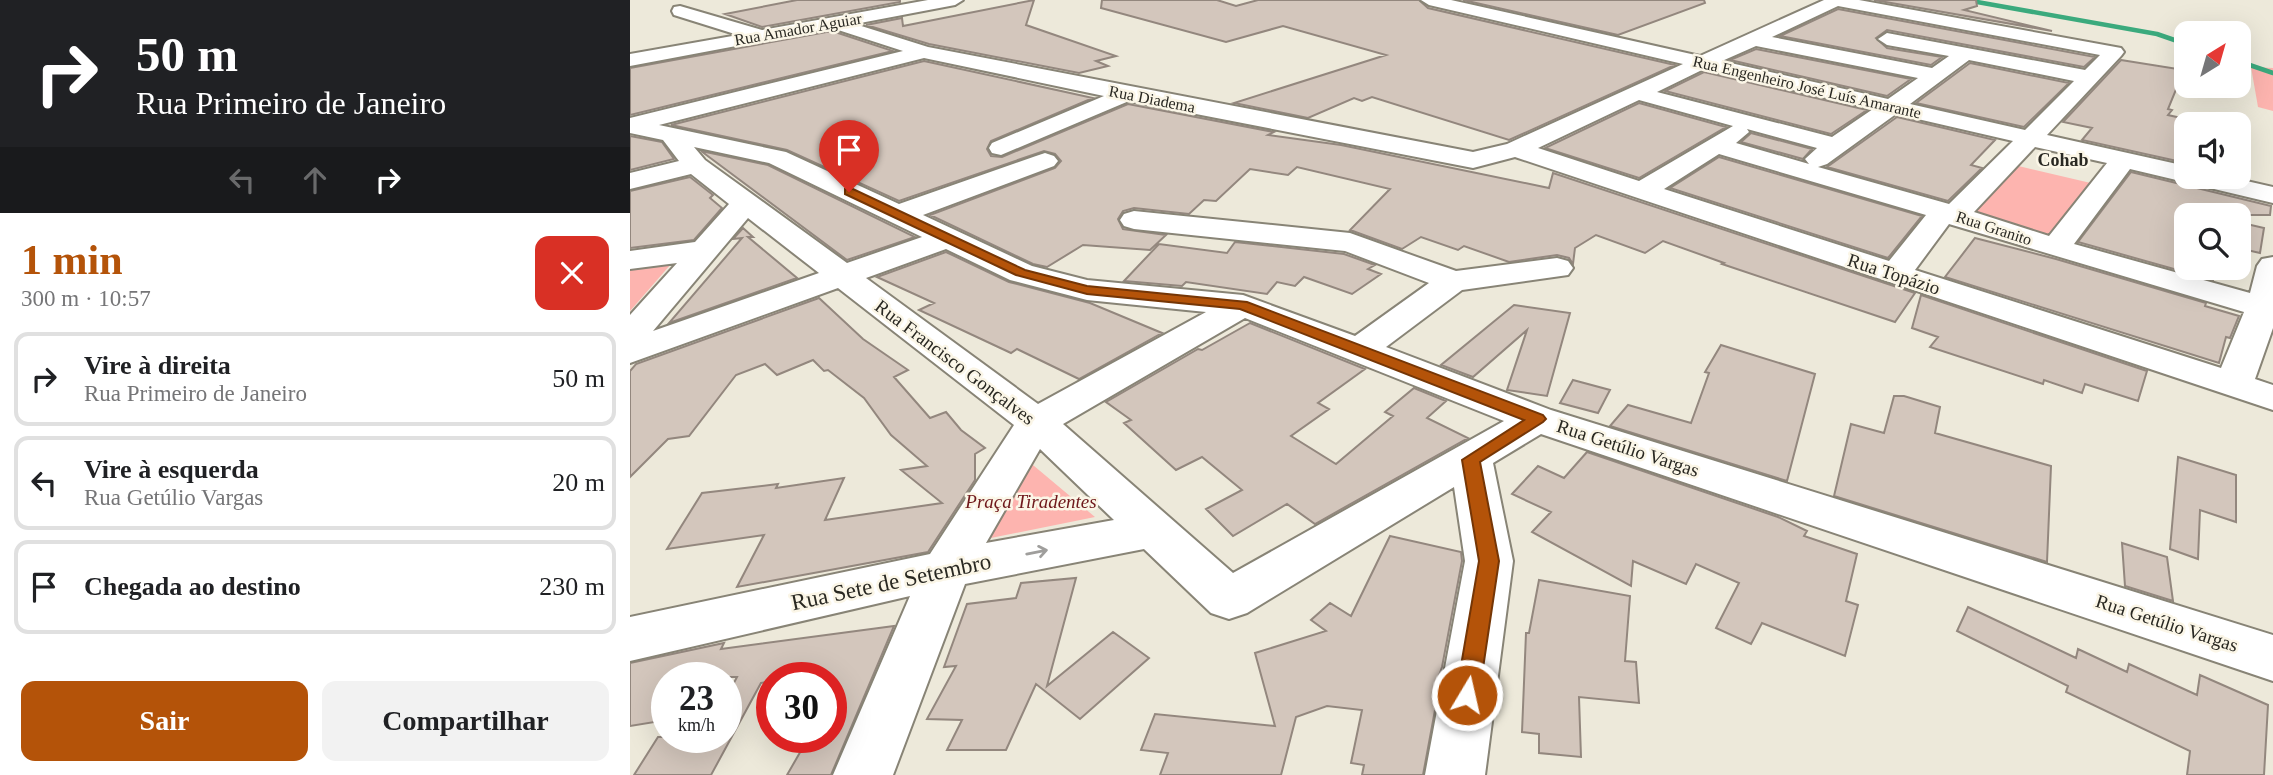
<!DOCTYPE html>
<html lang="pt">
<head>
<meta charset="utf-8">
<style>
  :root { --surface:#fff; --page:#f2f2f2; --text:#202124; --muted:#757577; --line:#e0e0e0; --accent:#b45309 }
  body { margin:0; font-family:"Times New Roman",serif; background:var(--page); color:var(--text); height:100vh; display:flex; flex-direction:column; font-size:26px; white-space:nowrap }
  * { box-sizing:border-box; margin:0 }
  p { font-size:23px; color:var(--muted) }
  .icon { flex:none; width:38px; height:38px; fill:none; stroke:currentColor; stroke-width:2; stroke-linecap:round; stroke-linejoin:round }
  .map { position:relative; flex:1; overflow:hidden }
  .sheet { display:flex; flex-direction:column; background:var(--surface); width:630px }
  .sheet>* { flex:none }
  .hud { background:#202124; color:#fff; overflow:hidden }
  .needle { width:46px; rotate:37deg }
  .controls { position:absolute; left:1544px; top:21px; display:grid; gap:14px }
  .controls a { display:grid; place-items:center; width:77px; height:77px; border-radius:14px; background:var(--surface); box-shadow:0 7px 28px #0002; font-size:35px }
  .speed { position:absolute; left:21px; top:662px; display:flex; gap:14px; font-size:35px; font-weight:700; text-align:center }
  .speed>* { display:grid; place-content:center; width:91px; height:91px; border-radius:50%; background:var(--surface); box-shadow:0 7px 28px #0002; line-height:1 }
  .speed small { font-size:18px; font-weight:400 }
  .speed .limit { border:10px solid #d22; background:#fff; color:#111 }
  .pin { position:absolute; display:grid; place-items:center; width:60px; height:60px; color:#fff; margin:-72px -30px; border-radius:50% 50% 50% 0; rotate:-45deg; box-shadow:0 0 7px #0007 }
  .pin .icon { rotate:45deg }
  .me { position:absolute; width:77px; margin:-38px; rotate:9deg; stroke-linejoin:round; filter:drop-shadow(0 0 5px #0008) }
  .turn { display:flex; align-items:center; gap:24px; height:147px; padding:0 21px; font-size:32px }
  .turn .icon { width:91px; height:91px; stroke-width:2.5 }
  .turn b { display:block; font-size:49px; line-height:60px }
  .lanes { display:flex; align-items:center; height:66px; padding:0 21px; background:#0003; justify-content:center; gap:35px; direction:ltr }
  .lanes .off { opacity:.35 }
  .round { display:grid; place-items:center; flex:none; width:74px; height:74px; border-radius:14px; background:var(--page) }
  .summary { display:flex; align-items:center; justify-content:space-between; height:119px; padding:0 21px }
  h1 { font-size:42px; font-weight:700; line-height:52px; color:var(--accent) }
  .cta { display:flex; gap:14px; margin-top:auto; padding:14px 21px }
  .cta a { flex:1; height:80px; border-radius:14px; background:var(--accent); color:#fff; font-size:28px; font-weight:700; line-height:80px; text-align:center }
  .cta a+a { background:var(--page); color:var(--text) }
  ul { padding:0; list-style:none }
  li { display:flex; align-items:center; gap:21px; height:94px; margin:0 14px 10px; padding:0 7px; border:4px solid var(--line); border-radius:14px }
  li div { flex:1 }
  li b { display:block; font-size:26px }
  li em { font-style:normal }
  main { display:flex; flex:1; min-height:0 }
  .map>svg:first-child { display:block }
  .green { fill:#fdb4af }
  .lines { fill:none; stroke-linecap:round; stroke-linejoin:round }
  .stream { stroke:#3baa7d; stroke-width:4.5 }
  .building { fill:#d3c6bc; stroke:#93877e; stroke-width:2 }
  .minor-casing { stroke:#888476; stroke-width:4 }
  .minor { fill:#fff; fill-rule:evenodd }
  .oneway { stroke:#9f9e9c }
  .route { fill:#b45309; stroke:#753606; stroke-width:2 }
  .labels { text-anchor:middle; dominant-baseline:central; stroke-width:5; stroke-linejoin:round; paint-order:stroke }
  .far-street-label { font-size:16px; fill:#292822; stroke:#fbf6e7 }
  .far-neighbourhood-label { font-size:18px; font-weight:bold; fill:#292822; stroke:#fbf6e7 }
  .street-label { font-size:19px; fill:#292822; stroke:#fbf6e7 }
  .park-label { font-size:19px; font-style:italic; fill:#6f181c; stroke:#fbf6e7 }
  .near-street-label { font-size:23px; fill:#292822; stroke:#fbf6e7 }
</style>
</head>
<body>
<main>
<section class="sheet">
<div class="hud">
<div class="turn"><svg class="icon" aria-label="right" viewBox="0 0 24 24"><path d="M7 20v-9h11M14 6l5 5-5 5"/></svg><div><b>50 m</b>Rua Primeiro de Janeiro</div></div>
<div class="lanes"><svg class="icon off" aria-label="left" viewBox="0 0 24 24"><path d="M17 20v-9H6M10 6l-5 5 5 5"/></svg><svg class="icon off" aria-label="ahead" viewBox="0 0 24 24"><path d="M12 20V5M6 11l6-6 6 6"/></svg><svg class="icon" aria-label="right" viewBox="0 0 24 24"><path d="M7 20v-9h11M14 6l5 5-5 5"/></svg></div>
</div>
<div class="summary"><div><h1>1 min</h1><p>300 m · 10:57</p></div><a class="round" style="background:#d93025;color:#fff"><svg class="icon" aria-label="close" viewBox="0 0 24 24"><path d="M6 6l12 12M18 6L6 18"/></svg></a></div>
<ul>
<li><svg class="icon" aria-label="right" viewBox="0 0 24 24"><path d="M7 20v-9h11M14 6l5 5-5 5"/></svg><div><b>Vire à direita</b><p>Rua Primeiro de Janeiro</p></div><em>50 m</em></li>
<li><svg class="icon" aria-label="left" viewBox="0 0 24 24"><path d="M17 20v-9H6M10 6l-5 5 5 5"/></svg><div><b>Vire à esquerda</b><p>Rua Getúlio Vargas</p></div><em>20 m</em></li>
<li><svg class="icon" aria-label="arrive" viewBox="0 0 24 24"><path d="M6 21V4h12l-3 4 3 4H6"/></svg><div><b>Chegada ao destino</b></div><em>230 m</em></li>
</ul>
<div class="cta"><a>Sair</a><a>Compartilhar</a></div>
</section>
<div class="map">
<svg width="1643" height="775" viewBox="0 0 1643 775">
  <rect width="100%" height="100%" fill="#ede9da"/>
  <path class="green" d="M1621,67L1643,68V111L1628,107Z
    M1380,164L1465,184L1427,240L1335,215Z
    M41,264L0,311V270Z
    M391,455L465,517L346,541Z"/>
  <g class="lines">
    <path class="stream" d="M1336,0L1527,34L1556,44
      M1608,61L1643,73"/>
  </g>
  <path class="building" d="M167,0H270V2L132,27L95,14Z
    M404,0L396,25L486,56L466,61L478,66L449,73L299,44L236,25L272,18L273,26Z
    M472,0H587L606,6L628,0H789L798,8L1045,65L879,140L742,97L732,101L724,98L678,118L604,103L756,55L653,26L596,42L471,8Z
    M833,0H1074L1075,3L988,35Z
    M1244,0H1346L1347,6L1334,10L1422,31Z
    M1208,9L1465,57L1454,67L1257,30L1246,38L1257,48L1312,57L1301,65L1150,36Z
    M202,31L263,51L0,115V68Z
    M1126,49L1281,79L1257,96L1100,60Z
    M1491,60L1554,70L1538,109L1542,110L1538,115L1556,119V163L1452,140L1462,128L1433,122Z
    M294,61L463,98L361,141L357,149L361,156L372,157L498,104L644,132L638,135L711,145L919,188L923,173L1285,293L1265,322L1092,264L1094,263L1033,241L1015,253L966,235L945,248L943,264L939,258L927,255L879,262L834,246L828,250L791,237L772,249L720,230L760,189L667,167L658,175L620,169L586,201L574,200L559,214L504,208L493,211L488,219L493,229L536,235L520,250L453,245L417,267L403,264L300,215L425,168L431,161L425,154L414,151L269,201L157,150L41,125Z
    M1340,63L1439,83L1394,127L1286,103Z
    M1074,72L1237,110L1201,134L1035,91Z
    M1009,103L1096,127L1009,178L915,148Z
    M1267,117L1365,140L1341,165L1352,168L1318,201L1197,167Z
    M1121,133L1182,149L1173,159L1111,142Z
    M0,136L32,142L44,159L0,170Z
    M71,151L138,165L285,237L217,260Z
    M1089,157L1292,216L1258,258L1040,188Z
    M1501,172L1641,206L1640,215H1556V268H1586L1583,280L1448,242Z
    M60,177L83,195L80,198L92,208L64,240L0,248V191Z
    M1608,222L1634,228L1630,253L1608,248Z
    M113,228L123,237H118L167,278L39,323L112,238L103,239Z
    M1345,238L1426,259L1576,303L1575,306L1609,316L1600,338L1596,337L1589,363L1315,277Z
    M605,242L714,254L745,265L738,269L751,274L722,294L674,277L665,286L647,282L637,294L556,282L552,286L494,281L529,244L597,253Z
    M316,252L379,282L460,303L532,333L449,379L387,349L381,353L289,310L304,303L247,277Z
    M1291,295L1517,371L1508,401L1455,384L1452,393L1414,380L1413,384L1300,347L1308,337L1282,328Z
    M189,298L233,339L278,370L264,377L300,418L316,412L331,430L355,448L345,454V480L298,552L107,587L134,535L37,549L72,493L148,484L146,488L214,478L195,520L312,503L271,470L297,466L261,435L234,398L198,370L194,371L183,360L147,375L135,364L106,375L59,436L38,439L0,477V371L6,364Z
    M884,305L940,313L917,396L877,390L897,330L843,377L811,365Z
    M620,323L735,369L688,403L699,409L661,436L706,464L763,416L755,412L784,388L816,401L797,418L838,438L685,524L657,504L603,536L576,509L612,490L572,457L546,470L494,423L501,420L476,402L568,349L572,350Z
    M1091,345L1185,374L1157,481L980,426L998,405L1061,423L1079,373L1075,372Z
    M943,380L980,390L968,413L930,403Z
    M1264,396H1274L1310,407L1305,433L1421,466L1417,562L1204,496L1221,424L1254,433Z
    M957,452L1148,517L1177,531L1174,536L1227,554L1216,601L1228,605L1215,656L1132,623L1121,644L1086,628L1109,583L1066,564L1056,584L1003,561L1001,586L902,532L921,512L882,494L908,466L934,478Z
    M1548,457L1606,475V522L1570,510L1568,559L1540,549Z
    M760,536L831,552L832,561L812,667L807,682L810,683L793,775H732L734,765L721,763L732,710L697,706L666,717L651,775H530L538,753L511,750L525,714L645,726L625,653L696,631L681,620L700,603L721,616Z
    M1492,543L1537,557L1543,601L1495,586Z
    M446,578L417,686L483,632L519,658L450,719L406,684L376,750H317L332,720L297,719L326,666L314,667L337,604L386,598L391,583Z
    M909,580L1000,596L995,661L1006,662L1009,703L949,697L951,757L909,753V734L892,732L896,633H899Z
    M1338,607L1446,658L1448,649L1497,672L1499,664L1567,695L1570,675L1638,705L1634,775H1557L1560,751L1436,692L1438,686L1327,631Z
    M264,626L201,775H157L176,742L201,741V677H142V681L131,683L81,775H4L28,737H96V698L107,677H37V720L0,726V663L94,643L91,649Z"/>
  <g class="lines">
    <g class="minor-casing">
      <path id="minor" d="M298,0H333L325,5L225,24L298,47L843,152L877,144L1053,64L799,5L791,0H821L1070,56L1194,0H1229L1491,48L1494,52L1491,56L1417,135L1556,166V177H1599L1643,187V203L1500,169L1444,244L1620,293L1627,266L1632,259L1643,257V328L1625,379L1643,385V410L885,157L843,168L499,101L371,155L362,153L359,148L362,143L474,96L294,58L29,125L156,152L269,204L406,156L415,153L424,156L428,161L424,166L293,215L402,266L457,280L613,295L725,336L799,283L715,251L504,229L494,226L490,220L494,214L504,211L720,233L826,271L927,258L938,261L943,268L938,275L832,290L756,347L921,410L1643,635V681L911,434L863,463L883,561L855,775H795L835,561L824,487L617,613L599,619L581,613L514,549L335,584L263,775H203L280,596L0,661V617L300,554L384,425L208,288L0,363V315L47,263L0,269V251L65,242L99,204L61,174L0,189V173L49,161L33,140L0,133V118L273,51L202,28L0,66V54L108,35L44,15L42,11L44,7L50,6L132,30ZM1208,6L1470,55L1455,70L1257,33L1248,39L1257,45L1319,56L1302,68L1142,37ZM1126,46L1288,78L1258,99L1092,61ZM1339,60L1444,81L1395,130L1280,104ZM1074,69L1243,109L1202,137L1027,92ZM1009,100L1103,126L1009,181L908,148ZM1266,114L1383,141L1319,204L1188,167L1197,164ZM1117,129L1187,148L1175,159L1179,164L1106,143L1119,132ZM64,147L139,163L292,237L217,263L75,160ZM1405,147L1477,163L1419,236L1344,212ZM1089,154L1296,215L1259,261L1034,189ZM118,218L189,273L23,331ZM1319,224L1614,312L1591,368L1285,270ZM316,249L380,280L457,300L576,312L408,404L236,278ZM615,318L874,421L603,573L433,424ZM410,449L484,520L356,543Z"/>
    </g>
    <use href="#minor" class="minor"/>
  </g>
  <defs><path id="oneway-shaft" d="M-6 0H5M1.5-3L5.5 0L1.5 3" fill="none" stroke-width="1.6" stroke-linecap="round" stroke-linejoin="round" transform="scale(1.75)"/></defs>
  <use class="oneway" href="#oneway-shaft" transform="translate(407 552) rotate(-11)"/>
  <path class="route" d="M215,189H223L395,270L457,286L617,302L913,415L916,419L913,422L850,462L869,561L849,695L846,702L837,705L829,702L826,695L849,561L832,460L894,420L610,309L457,294L386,275L215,194Z"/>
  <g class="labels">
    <g class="far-street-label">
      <text transform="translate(168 29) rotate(-10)">Rua Amador Aguiar</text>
      <text transform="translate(1177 87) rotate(13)">Rua Engenheiro José Luís Amarante</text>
      <text transform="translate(522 99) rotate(11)">Rua Diadema</text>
      <text transform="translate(1364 228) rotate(18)">Rua Granito</text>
    </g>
    <g class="far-neighbourhood-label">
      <text x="1433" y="160">Cohab</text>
    </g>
    <g class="street-label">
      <text transform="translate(1264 274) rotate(18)">Rua Topázio</text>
      <text transform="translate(325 362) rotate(37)">Rua Francisco Gonçalves</text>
      <text transform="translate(998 448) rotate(18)">Rua Getúlio Vargas</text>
      <text transform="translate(1537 623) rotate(18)">Rua Getúlio Vargas</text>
    </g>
    <g class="park-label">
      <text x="401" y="501">Praça Tiradentes</text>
    </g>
    <g class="near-street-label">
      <text transform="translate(261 582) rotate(-12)">Rua Sete de Setembro</text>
    </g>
  </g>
</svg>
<div class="controls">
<a><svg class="needle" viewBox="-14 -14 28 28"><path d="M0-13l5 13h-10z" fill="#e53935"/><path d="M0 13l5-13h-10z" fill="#757577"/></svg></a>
<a><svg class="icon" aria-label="sound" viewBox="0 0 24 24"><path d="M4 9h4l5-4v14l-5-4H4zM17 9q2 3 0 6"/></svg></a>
<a><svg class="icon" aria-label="search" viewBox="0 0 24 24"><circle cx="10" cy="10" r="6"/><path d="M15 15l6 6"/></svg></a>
</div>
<div class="speed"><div>23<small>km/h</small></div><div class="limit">30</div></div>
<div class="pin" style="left:219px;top:192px;background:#d93025"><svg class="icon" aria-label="arrive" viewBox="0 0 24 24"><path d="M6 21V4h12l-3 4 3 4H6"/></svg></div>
<svg class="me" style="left:837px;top:695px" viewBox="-20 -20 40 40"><circle r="17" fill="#b45309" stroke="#fff" stroke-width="3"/><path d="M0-11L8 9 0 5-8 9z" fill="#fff"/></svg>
</div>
</main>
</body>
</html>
